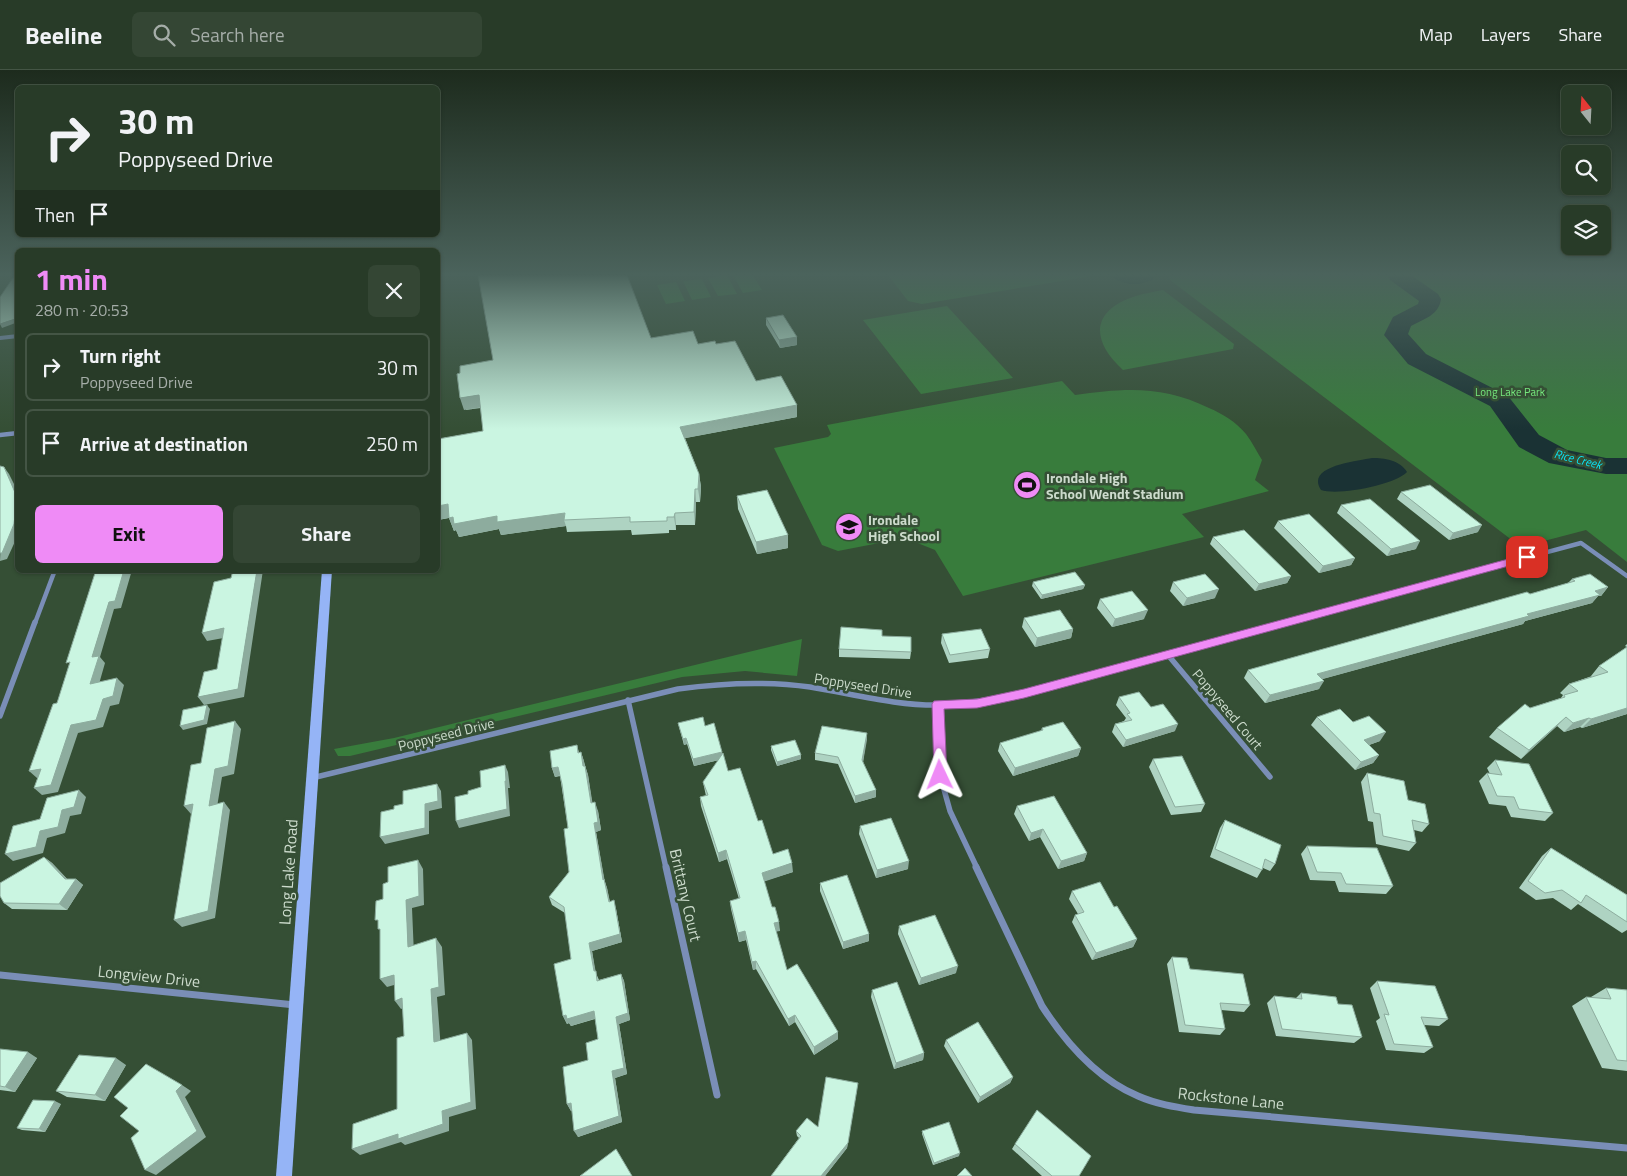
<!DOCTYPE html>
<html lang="en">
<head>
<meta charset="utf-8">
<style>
  :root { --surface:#283b28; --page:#344634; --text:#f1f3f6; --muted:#a5ada8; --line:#445545; --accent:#ef8bf6 }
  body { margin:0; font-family:"Titillium Web",sans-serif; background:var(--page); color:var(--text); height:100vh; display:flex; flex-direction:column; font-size:19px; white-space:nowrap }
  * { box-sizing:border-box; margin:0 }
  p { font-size:16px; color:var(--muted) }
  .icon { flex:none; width:28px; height:28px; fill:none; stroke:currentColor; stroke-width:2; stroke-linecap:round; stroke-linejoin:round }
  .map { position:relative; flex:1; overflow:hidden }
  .details { position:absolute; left:15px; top:178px; width:425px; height:325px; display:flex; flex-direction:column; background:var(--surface); border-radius:8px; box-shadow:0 1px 4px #0004,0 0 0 1px var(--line) }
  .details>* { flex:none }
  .guide { position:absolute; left:15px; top:15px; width:425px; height:152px; border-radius:8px; box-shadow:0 1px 4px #0004,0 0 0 1px var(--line); background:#283b28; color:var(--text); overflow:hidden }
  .needle { width:32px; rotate:342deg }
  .controls { position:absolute; left:1561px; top:15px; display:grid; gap:10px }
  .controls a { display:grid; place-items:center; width:50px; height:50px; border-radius:8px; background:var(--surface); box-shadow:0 1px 4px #0004,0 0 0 1px var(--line); font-size:25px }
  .pin { position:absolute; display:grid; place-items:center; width:42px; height:42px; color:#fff; margin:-21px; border-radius:10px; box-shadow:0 2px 8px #0006 }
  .me { position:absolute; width:55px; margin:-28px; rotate:358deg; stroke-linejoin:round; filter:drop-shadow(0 0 4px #0008) }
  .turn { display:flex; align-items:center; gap:18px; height:105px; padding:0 20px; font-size:22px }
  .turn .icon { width:65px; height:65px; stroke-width:2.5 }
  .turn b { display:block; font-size:35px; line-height:42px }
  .then { display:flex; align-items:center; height:48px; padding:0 20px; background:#0003; gap:10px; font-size:19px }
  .round { display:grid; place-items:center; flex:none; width:52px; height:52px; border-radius:8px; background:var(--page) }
  .overview { display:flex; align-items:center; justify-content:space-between; height:85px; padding:0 20px }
  h1 { font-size:30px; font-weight:700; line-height:38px; color:var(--accent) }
  .primary-button { display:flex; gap:10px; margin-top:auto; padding:10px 20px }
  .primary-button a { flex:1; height:58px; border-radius:8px; background:var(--accent); color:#111; font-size:20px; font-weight:700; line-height:58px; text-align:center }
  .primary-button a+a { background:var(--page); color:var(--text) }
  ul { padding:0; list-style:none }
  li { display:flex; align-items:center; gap:15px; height:68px; margin:0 10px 8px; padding:0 10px; border:2px solid var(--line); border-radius:8px }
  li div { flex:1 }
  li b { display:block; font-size:19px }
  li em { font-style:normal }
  header { display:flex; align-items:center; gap:30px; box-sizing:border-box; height:70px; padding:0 25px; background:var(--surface); border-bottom:1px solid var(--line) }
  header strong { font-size:24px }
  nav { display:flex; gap:28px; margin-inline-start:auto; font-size:18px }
  .search { width:350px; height:45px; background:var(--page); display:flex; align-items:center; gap:12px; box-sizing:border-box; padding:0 18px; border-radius:8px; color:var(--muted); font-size:19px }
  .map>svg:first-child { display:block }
  .green { fill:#387c3c }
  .water { fill:#1a3234 }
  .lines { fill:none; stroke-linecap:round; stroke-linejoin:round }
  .river { fill:#1a3234; fill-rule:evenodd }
  .street-far3 { stroke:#7a8eb7; stroke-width:4 }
  .street-far2 { stroke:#7a8eb7; stroke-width:4.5 }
  .street-far1 { stroke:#7a8eb7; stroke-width:5.5 }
  .street { stroke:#7a8eb7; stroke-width:7 }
  .secondary { fill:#95b4f6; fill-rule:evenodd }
  .wall { fill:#aed3c2 }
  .shaded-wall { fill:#8dac9e }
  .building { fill:#caf5e1; stroke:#8dac9e }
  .route { fill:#ef8bf6; stroke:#9b5aa0 }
  .labels { text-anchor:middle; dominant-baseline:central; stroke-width:5; stroke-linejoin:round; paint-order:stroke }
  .far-park-label { font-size:11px; fill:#76e87d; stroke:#354f35 }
  .far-water-label { font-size:12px; font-style:italic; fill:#0ae5f7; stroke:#354f35 }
  .poi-label { font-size:14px; font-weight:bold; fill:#ccdbcc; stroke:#354f35; text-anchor:start }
  .street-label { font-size:14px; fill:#ccdbcc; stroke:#354f35 }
  .near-street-label { font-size:16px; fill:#ccdbcc; stroke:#354f35 }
</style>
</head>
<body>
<header>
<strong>Beeline</strong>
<div class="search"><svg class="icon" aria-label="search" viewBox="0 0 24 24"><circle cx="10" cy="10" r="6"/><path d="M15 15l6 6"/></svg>Search here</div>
<nav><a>Map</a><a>Layers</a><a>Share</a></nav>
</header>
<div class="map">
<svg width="1627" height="1106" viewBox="0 0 1627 1106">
  <rect width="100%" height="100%" fill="#354f35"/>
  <path class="green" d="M727,205L737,224L718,226L708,208Z
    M733,205H753L762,220L743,223Z
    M888,205H1090L1092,206L922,234L908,231Z
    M1170,205H1627V492L1586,460L1521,477L1170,210Z
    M702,209L711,227L692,230L683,211Z
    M676,212L685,231L666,234L657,215Z
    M1163,220L1234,274L1233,279L1123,300C1090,270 1091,240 1136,226C1145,223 1154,222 1163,220Z
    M947,236L1013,308L921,324L863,250Z
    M1062,311L1075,325C1124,318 1163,315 1209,338C1223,344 1236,352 1246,364C1252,372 1257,382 1262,390L1255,410L1269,421L1182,444L1204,467L963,526L935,480L905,468L838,481L822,475L774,378L828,367L831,364L827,355Z
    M802,569L797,606L745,601L682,607L350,686H338L334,679L394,668Z"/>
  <path class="water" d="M1109,205H1154V206L1152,210C1137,217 1122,215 1109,205Z
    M1372,388C1384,388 1400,390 1407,402C1395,415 1338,426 1321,420C1305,396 1357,391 1372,388Z"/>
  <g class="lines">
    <path class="river" d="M1388,205H1411L1438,224L1441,229C1439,245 1424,249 1411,256L1408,264L1426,284L1508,326L1539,365L1567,380L1606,388H1627V404H1606L1549,393L1519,377L1490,336L1408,294L1384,265L1393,247L1418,234L1419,231L1390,210Z"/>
    <path class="street-far3" d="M0,268L18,266"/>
    <path class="street-far2" d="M0,365L18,363
      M35,553L55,500
      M1282,553L1581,473L1627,506"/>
    <path class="street-far1" d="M1168,585L1270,707
      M628,630L666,798
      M938,635L940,705L950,741L977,798
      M0,646L35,552
      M312,708L678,619C722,613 766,611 810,617C854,624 896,636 941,635C996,632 1048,617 1100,602C1163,586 1225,569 1287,552"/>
    <path class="street" d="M666,797L717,1025
      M976,797L1042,936C1066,973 1097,1009 1138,1026C1156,1034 1175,1037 1194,1040L1627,1078
      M0,905L295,935"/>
    <path class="secondary" d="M322,500H332L292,1106H276Z"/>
  </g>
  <path class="wall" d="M766,248L797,267V275L780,278L766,255Z
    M651,268L698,274L756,311L797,335V347L685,368L699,404L701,417L700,432H696L695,455H676V460H669V463L632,465L631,460L567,462L566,456L501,465L499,459L459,467L456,460L454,461L449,448L438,450V369L483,361L481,338L464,340Z
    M1401,422L1478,462L1449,470L1397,429Z
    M737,426L788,478L757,484L738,439Z
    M1341,435L1416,479L1387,486L1337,443Z
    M1278,451L1355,488L1351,495L1319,503L1274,458Z
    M1213,467L1291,506L1287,513L1255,521L1210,474Z
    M1572,509L1608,517L1601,526H1598L1592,533L1525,551L1523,554L1322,609L1319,619L1265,633L1244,608L1248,600L1530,524L1568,513Z
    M1033,512L1085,515L1083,519L1041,529L1032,516Z
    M1173,512L1215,528L1183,536L1170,521Z
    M1100,529L1144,549L1112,557L1097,538Z
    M1024,548L1073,559L1071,568L1035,577L1022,557Z
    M942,564L990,579L988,588L949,593L941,573Z
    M882,566L911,582L910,589L839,587V579Z
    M1627,574V644L1582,658L1580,657L1564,662L1557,656L1521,689L1489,667L1497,658L1530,638L1561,628L1563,625L1560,623L1569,614L1592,606H1591L1599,596L1627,577L1625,576Z
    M1119,627L1175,661L1123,677L1112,662L1115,654L1124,651L1126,648L1116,635Z
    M1317,647L1353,652L1380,671L1369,675L1379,685L1373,693L1355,700L1311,655Z
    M678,653L705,656L722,682L728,701L758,751L773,784L793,802L764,811L772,837L780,861H776L787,900L838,962V969L814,985L795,952L789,956L756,899L753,900L746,870L739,872L731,839L730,831L739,829L727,789L719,792L701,736L700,727L706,726L703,712L719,690L694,696L687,674L684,675Z
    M1042,658L1081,678L1078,686L1013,706L998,681L1000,673L1041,661Z
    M867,663L863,692L876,720V727L855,733L838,694L815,690V683Z
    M577,675L579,683L581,682L588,705L592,733L598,741L601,760L596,762L604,809L607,818L610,832L616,839L622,872L592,881L595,901L599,910L621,904L624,911L630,950L619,954L627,1004L615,1008L622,1052L578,1067L572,1040L571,1041L567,1034L588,990L598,969L595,949L571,956L569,953L567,954L563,946L571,889L565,843L552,835L549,827L569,802L568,758L560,706L555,707L552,698Z
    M771,676L801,685V689L777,696L771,680Z
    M1153,689L1205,734L1201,742L1171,745L1149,697Z
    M1495,690L1553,743L1545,751L1511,747L1506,736L1489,734L1479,711L1487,703L1490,704L1487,698Z
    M1367,703L1408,730L1429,754L1422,762L1414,760L1416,773L1409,781L1376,774L1373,752L1368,751L1361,712Z
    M1017,736L1087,783L1084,791L1058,799L1040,767L1029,771L1014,744Z
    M1225,750L1275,794L1270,801L1263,798L1257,808L1210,787L1220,758Z
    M860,756L908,799L876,808L859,764Z
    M1307,776L1393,816L1386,824L1339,822L1335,811L1310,810L1301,784Z
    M1551,778L1627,825V860L1622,863L1578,834L1571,840L1553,828L1536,830L1519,818L1542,786Z
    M44,787L52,793L67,809H76L83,815L67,840L12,839L4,833Z
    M820,813L869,871L843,879L820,821Z
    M1072,821L1114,837L1137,869L1133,877L1092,890L1072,852L1075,845L1078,844L1069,829Z
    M899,856L956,903L919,915L898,864Z
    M1172,887L1190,899L1250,935L1244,942L1221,940L1225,959L1220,965L1179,962L1167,894Z
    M1377,911L1448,949L1439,956L1424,955L1433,977L1424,983L1386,980L1376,951L1380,948L1370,918Z
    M1606,918L1627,920V1001L1602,998L1572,936L1586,927H1591Z
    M872,920L924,983L923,990L894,999L871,927Z
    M1301,923L1338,934L1362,967L1354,973L1276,966L1267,933L1274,926L1296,928Z
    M946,970L1013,1007L1010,1013L978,1033L944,976Z
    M0,979L37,988L15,1022L0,1020Z
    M126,995L105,1031L67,1027L56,1021Z
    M857,1019L847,1078L825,1106H771L799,1068L797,1066L796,1061L818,1057Z
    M61,1034L45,1062L22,1060L17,1058Z
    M922,1061L959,1086L933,1095L922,1064Z
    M1015,1074L1079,1106H1042L1012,1079Z"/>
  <path class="shaded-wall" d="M18,248V252L2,258L0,254Z
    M797,267V275L780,278L779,270Z
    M479,325L483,337L464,340L460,328Z
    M797,335V347L681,369L680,357Z
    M4,397L9,404L18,422V465L7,489L0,491Z
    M699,404L701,417L700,432L698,419Z
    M695,419L696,432L695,455L694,442Z
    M448,434L453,447L438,450V436Z
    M565,443L564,450L566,456L501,465L499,459L459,467L456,460L454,461L449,448L453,447Z
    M675,443L676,455V460L674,447Z
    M1482,455L1478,462L1449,470L1453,463Z
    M788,465V478L757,484L756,472Z
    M1420,471L1416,479L1387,486L1391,479Z
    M1355,488L1351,495L1319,503L1323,496Z
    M124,500H132L121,538L114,539L100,587L105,593L97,621L90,614L92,587L109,532Z
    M257,500H263L244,627L204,635L198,627L238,619Z
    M1291,506L1287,513L1255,521L1259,514Z
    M1085,515L1083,519L1041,529L1042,525Z
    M1608,517L1601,526H1598L1592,533L1525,551L1523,554L1312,612L1317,604L1527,544Z
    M1219,519L1215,528L1183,536L1187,528Z
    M1148,540L1144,549L1112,557L1115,549Z
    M224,558L229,567L207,571L202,563Z
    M1073,559L1071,568L1035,577L1037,568Z
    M117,608L124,615L119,634L110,636L103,657L78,663L58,722L42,725L34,718L71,655L103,629Z
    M1324,611L1319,619L1265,633L1270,625Z
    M207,635L210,639L207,654L183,660L180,656Z
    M1627,638V644L1582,658L1591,649Z
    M1566,647L1557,656L1521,689L1529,680Z
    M1589,648L1580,657L1564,662L1573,653Z
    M235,651L241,659L234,704L222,707L216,743L209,736L215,699Z
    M1178,654L1175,661L1123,677L1126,670Z
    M1386,662L1380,671L1358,679L1364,670Z
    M867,663V670L862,698V690Z
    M686,668L687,674L684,675L683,669Z
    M1081,678L1078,686L1013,706L1015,698Z
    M581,682L584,691L586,705L583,696Z
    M722,682L723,689L694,696L693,689Z
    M801,685V689L777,696V692Z
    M1379,685L1373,693L1355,700L1361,692Z
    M505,695L508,702L510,718H508L510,746L459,758L456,751L505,711Z
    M585,696L588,705L594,742L591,733Z
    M558,697L561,705L555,707L552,698Z
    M41,699L49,706L37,708L29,701Z
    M437,714L441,721L442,738L429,741V764L385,774L380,767L425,734Z
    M79,720L86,727L81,744L70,746L65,763L47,768L43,783L13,791L5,784L62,740Z
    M876,720V727L855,733V726Z
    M224,732L230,740L215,848L182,857L174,850Z
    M595,732L598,741L601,760L596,762L606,818L603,810L594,753Z
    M193,734L200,742L191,744L184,736Z
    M1043,759L1040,767L1029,771L1031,763Z
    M726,780L727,789L719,792L718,783Z
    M1087,783L1084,791L1058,799L1061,791Z
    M44,787L52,793L72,814L76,809L83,815L67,840L59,834L65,809Z
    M418,790L423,799L424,835L412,838L414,885L408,877L406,830Z
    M909,791L908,799L876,808L877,800Z
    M792,793L793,802L763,812L762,803Z
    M604,809L607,818L611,840L609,832Z
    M614,830L616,839L622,872L592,881L597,909L594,901L589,873Z
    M779,852L780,861L774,862V853Z
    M745,861L746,870L739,872L738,863Z
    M869,864V871L843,879V872Z
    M436,868L442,877L445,925L437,927L441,980L434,972L431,919Z
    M1137,869L1133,877L1092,890L1096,883Z
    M756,891V899L753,900L752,892Z
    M958,896L956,903L919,915L921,908Z
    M621,904L624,911L630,950L619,954L627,1004L615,1008L622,1052L578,1067L574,1061L612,1001L616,947Z
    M394,905L401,913L387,917L380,909Z
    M402,928L409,936L401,939L395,931Z
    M594,941L597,948L571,956L569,953L567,954L563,946Z
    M795,945V952L789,956L788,949Z
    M838,962V969L814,985V977Z
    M467,963L472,970L476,1039L449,1047V1061L405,1075L401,1072L360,1085L352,1079L442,1041Z
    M28,982L37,988L15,1022L5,1017Z
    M924,983L923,990L894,999L896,993Z
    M116,988L126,995L105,1031L95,1025Z
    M1013,1007L1010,1013L978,1033L980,1027Z
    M182,1015L191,1021L185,1027L206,1067L156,1105L145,1100L176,1021Z
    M857,1019L847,1078L825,1106H821Z
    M55,1031L61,1034L45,1062L39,1059Z
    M571,1033L574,1039L571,1041L567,1034Z
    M960,1083L959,1086L933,1095L934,1093Z"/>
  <path class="building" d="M15,205H18V248L0,254V227Z
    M478,205H627L651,268L693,261L698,274L715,271L716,274L735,271L756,311L781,306L797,335L680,357L699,404L698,419H695L694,442L675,443L674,447H667V451L630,452V447L564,450L565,443L497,452V446L454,454L453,447L449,448L448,434L438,436V369L483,361L479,325L460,328L457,304L460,303V296L493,290Z
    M783,245L797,267L779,270L766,248Z
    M0,396L4,397L17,427L14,454L2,483H0Z
    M1430,415L1482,455L1453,463L1401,422Z
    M767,420L788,465L756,472L737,426Z
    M1370,429L1420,471L1391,479L1341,435Z
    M1309,444L1355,488L1323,496L1278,451Z
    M1244,460L1291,506L1259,514L1213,467Z
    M96,500H124L115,531L109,532L92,587L99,586L90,614L117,608L113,626L103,629L96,650L71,655L51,715L34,718L41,699L29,701L53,634L57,633L70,592L66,593Z
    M233,500H257L238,619L198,627L204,602L217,599L224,558L202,563L214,512L231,508Z
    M1075,502L1085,515L1042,525L1033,512Z
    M1205,504L1219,519L1187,528L1173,512Z
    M1590,504L1608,517L1595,521L1600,525L1527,544L1529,546L1317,604L1324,611L1270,625L1248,600L1527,522L1530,524L1575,511L1572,509Z
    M1132,521L1148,540L1115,549L1100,529Z
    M1060,540L1073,559L1037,568L1024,548Z
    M841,557L882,560V566L911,567V582L839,579Z
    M981,559L990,579L950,585L942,564Z
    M1627,577V638L1591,649L1589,648L1573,653L1566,647L1529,680L1497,658L1525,634L1530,638L1565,627L1564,625L1578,621L1569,614L1608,602L1599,596Z
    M1139,622L1151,637L1163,634L1178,654L1126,670L1115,654L1132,650L1127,644L1130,643L1119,627Z
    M207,635L204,650L180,656L183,640Z
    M1340,639L1353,652L1369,646L1386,662L1364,670L1379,685L1361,692L1317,647Z
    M703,647L705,656L714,653L722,682L693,689L686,668L683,669L678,653Z
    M235,651L228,696L215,699L209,736L224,732L208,841L174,850L193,734L184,736L191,695L201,693L207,658Z
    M1063,652L1081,678L1015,698L1000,673L1043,660L1042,658Z
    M822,656L867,663L862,690L876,720L855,726L838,687L815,683Z
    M795,670L801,685L777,692L771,676Z
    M577,675L578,683L581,682L583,696H585L591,733L595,732L598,752L594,753L603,810L604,809L609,832L614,830L620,864L589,873L594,901H596L597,911L621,904L628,943L616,947L624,998L612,1001L619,1046L574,1061L571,1033L567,1034L563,997L588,990L586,973L598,969L594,941L567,949L566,945L563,946L554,894L571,889L564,837L549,827L569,802L564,759L568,758L562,714L558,697L552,698L550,681Z
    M723,683L728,701L740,698L758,751L762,750L773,784L788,779L792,793L762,803L772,837H775L779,852L774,853L787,900L797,894L838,962L814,977L795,945L788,949L756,891L752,892L745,861L738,863L730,831L740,828L726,780L718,783L700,727L708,725L703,712Z
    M1182,686L1205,734L1175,737L1153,689Z
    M1495,690L1529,694L1553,743L1519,739L1514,727L1497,726L1487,703L1502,705Z
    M505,695L506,711H505L507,739L456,751L455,727L468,724V721L481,717L480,701Z
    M1367,703L1404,711L1408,730L1425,734L1429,754L1412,750L1416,773L1383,766L1380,744L1374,743Z
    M437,714L438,731L425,734V758L380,767L381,742L394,739V736L403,734V721Z
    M79,720L74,737L62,740L58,757L40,761L36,777L5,784L13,756L40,749L47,728Z
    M1054,726L1087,783L1061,791L1043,759L1031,763L1017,736Z
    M891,748L909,791L877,800L860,756Z
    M1225,750L1281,775L1275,794L1265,789L1262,800L1215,779Z
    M1307,776L1377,778L1393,816L1346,814L1341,803L1317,802Z
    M1551,778L1627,825V852L1586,825L1581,833L1562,820L1545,823L1528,811Z
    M44,787L65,809H76L59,834L4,833L0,826V813Z
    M418,790L419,826L406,830L408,877L436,868L439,917L431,919L434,972L467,963L471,1032L442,1041L443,1054L398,1069V1064L352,1079L353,1054L397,1039V968L404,966L402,928L395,931L394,905L380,909V859H378V850H375L376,831L383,829V814L388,812V797Z
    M847,805L869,864L843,872L820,813Z
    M1100,812L1114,837L1117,836L1137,869L1096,883L1075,845L1084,842L1072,821Z
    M935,845L958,896L921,908L899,856Z
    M1172,887L1187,888L1190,899L1243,904L1250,935L1220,933L1225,959L1185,955Z
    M1377,911L1435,916L1448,949L1421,947L1433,977L1394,974L1384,944L1389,945Z
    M897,912L924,983L896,993L872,920Z
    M1606,918L1627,920V991L1617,990L1586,927L1611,929Z
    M1301,923L1336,927L1338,934L1352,935L1362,967L1282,959L1274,926L1302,929Z
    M978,952L1013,1007L980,1027L946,970Z
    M0,979L28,982L5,1017L0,1016Z
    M79,985L116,988L95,1025L56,1021Z
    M146,994L182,1015L176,1021L197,1061L145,1100L131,1068L139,1061L120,1046L128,1038L114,1027Z
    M826,1007L858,1013L848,1073L821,1106H771L801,1066L796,1061L807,1048L818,1057Z
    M33,1030L55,1031L39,1059L17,1058Z
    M1037,1040L1091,1086L1079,1106H1052L1015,1074Z
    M949,1052L960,1083L934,1093L922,1061Z
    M616,1079L632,1106H580Z
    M965,1098L972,1106H957Z"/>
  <linearGradient id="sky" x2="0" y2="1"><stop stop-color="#1d2b1d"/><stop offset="0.57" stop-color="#4b635c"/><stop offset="1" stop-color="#4b635c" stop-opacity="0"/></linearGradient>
  <rect width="1627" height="359" fill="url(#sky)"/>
  <path class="route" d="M1527,484L1532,487L1531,490L1024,628L977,638L944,639L947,705L945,709L940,711L936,709L934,705L932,634L934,631L977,629L1024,619Z"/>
  <defs>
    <g id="stadium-disc" transform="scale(1.4375)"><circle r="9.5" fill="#ef8bf6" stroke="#354f35"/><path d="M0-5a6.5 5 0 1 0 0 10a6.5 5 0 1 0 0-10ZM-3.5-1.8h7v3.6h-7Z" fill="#111"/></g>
    <g id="school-disc" transform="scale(1.4375)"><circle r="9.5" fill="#ef8bf6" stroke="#354f35"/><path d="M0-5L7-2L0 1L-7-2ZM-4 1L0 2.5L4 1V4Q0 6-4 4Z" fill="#111"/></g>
  </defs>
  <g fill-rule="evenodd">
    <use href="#stadium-disc" x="1027" y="415"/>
    <use href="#school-disc" x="849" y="457"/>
  </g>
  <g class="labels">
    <g class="far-park-label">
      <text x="1510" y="322">Long Lake Park</text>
    </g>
    <g class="far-water-label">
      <text transform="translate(1578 389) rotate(14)">Rice Creek</text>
    </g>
    <g class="poi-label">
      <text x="1046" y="407">Irondale High<tspan x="1046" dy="16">School Wendt Stadium</tspan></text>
      <text x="868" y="449">Irondale<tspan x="868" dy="16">High School</tspan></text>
    </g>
    <g class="street-label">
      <text transform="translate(863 615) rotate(9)">Poppyseed Drive</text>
      <text transform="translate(1228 639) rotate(50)">Poppyseed Court</text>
      <text transform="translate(446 664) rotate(-14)">Poppyseed Drive</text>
    </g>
    <g class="near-street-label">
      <text transform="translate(288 802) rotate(-86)">Long Lake Road</text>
      <text transform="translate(686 825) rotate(77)">Brittany Court</text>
      <text transform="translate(149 906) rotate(6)">Longview Drive</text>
      <text transform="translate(1231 1028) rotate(6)">Rockstone Lane</text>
    </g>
  </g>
</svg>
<div class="controls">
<a><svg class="needle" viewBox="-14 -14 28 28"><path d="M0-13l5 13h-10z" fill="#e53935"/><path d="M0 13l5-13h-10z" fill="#a5ada8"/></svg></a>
<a><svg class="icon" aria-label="search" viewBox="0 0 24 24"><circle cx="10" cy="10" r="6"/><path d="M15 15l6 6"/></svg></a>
<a><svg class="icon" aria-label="layers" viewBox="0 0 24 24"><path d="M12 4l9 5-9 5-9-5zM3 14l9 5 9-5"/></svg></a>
</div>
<div class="pin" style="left:1527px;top:487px;background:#d93025"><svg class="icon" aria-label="arrive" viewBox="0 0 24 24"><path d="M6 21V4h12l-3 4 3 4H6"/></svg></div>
<svg class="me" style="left:940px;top:705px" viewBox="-20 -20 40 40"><path d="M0-17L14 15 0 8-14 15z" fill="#ef8bf6" stroke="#fff" stroke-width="4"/></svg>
<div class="guide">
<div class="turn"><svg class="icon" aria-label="right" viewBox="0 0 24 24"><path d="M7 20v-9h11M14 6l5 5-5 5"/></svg><div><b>30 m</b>Poppyseed Drive</div></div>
<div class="then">Then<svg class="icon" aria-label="arrive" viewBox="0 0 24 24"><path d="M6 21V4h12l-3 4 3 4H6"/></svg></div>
</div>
<section class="details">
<div class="overview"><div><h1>1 min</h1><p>280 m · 20:53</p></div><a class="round"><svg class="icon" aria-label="close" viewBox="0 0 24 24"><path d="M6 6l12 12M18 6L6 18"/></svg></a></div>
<ul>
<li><svg class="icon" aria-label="right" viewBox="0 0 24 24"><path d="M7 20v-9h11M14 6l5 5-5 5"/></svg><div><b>Turn right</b><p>Poppyseed Drive</p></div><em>30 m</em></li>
<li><svg class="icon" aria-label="arrive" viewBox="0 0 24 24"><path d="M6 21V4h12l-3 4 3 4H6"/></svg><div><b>Arrive at destination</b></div><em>250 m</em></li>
</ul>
<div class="primary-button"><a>Exit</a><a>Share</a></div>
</section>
</div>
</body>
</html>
